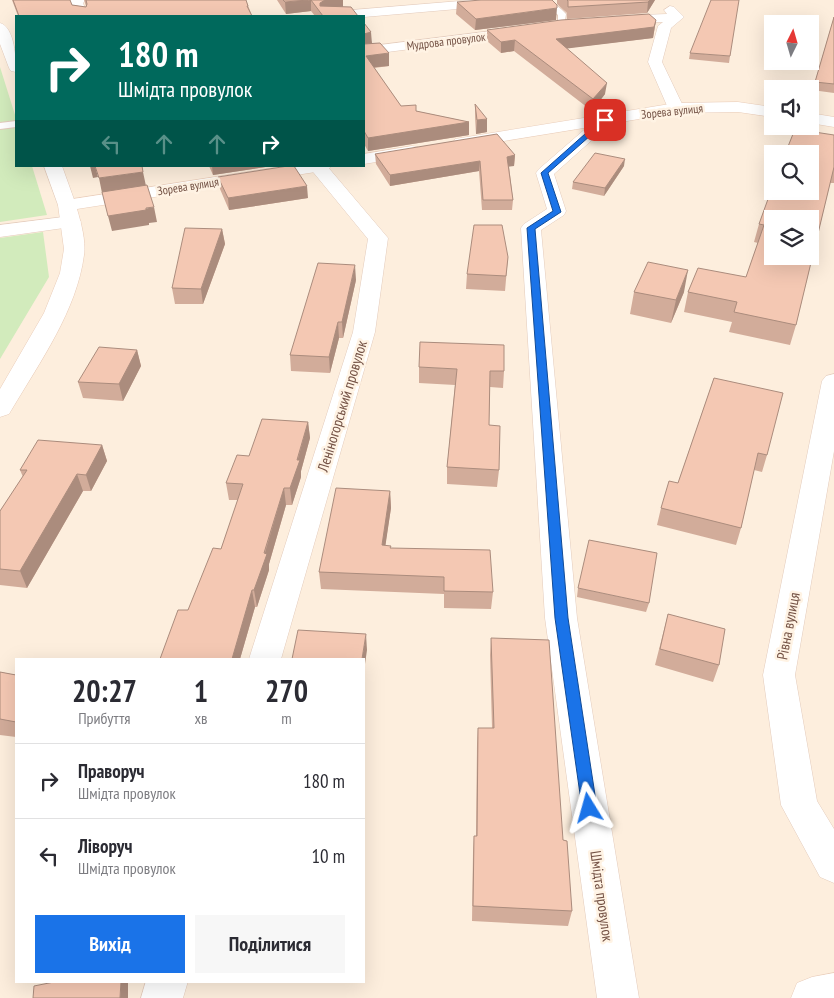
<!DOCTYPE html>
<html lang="uk">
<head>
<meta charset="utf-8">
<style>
  :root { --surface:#fff; --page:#f7f7f7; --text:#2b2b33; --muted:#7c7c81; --line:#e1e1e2; --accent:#1a73e8 }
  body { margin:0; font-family:"PT Sans Narrow",sans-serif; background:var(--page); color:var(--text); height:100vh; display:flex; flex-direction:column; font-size:19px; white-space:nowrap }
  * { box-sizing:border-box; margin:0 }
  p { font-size:16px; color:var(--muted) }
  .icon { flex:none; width:28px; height:28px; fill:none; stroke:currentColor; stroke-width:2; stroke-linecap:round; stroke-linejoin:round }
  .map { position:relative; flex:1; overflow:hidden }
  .side { position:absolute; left:15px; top:658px; width:350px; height:325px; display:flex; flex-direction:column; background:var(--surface); border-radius:0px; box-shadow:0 5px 20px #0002 }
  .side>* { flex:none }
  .banner { position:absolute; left:15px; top:15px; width:350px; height:152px; border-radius:0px; box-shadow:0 5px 20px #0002; background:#00695c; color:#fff; overflow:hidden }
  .needle { width:32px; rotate:5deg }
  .controls { position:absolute; left:764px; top:15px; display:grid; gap:10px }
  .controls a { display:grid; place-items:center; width:55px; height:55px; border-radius:0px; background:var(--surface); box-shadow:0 5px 20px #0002; font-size:25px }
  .pin { position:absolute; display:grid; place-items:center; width:42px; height:42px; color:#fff; margin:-21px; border-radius:10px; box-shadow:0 2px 8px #0006 }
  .me { position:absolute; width:55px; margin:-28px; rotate:352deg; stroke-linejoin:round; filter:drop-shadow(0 0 4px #0008) }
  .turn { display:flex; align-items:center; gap:18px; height:105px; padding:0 20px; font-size:22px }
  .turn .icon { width:65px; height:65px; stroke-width:2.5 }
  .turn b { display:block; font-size:35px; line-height:42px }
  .lanes { display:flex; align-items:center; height:48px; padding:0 20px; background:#0003; justify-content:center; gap:25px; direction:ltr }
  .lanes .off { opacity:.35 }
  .eta { display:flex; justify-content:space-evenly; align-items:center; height:85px; text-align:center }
  .eta b { font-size:30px; font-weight:800; line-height:35px }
  .primary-button { display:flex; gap:10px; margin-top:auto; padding:10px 20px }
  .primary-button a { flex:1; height:58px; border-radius:0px; background:var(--accent); color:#fff; font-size:20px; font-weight:800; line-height:58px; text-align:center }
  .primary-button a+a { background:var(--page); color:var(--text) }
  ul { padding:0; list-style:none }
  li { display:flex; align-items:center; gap:15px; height:75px; padding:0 20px; border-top:1px solid var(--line) }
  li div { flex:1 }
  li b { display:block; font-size:19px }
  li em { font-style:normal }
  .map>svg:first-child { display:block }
  .green { fill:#d2ebbc }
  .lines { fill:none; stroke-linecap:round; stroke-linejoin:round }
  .lane-casing { stroke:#e3cbbc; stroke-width:2 }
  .street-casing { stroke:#e3cbbc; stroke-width:1 }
  .secondary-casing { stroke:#e9ccb9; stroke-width:1 }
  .lane { fill:#fff; fill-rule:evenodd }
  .street { fill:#fff; fill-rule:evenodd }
  .secondary { fill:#fff; fill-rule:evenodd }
  .wall { fill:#d2ac9a }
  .shaded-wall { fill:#ab8c7d }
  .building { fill:#f4c8b3; stroke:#ab8c7d; fill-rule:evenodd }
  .route { fill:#1a73e8; stroke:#114b97 }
  .labels { text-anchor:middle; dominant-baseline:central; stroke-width:5; stroke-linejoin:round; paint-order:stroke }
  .far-street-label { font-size:12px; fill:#745245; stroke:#fff3e4 }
  .street-label { font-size:15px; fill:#745245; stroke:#fff3e4 }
</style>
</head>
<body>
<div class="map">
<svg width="834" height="998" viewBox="0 0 834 998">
  <rect width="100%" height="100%" fill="#fdeedd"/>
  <path class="green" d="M0,67L16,118V166H32L47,215L0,222Z
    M43,232L49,277L0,359V238Z"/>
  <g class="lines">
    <g class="lane-casing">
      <path id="lane" d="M528,0C544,0 555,1 566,14L564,27H558V15L549,7Z
        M16,121V127L0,129V123Z"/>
    </g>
    <g class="street-casing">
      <path id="street" d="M69,0H86L83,3L88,16H76Z
        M472,0H522L516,4L364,17L322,16L328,12Z
        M670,6L674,7L684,17L671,28L662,62L684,108L682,111H670L668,108L648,62L658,26L663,22L616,24L610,20L616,16L667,14L664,10Z
        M0,23C15,27 16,60 16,72L11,71L9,68L0,44Z
        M523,27L530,31L528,34L364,55V47Z
        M605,115L611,117L613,120L611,123L554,174L566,211L564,215L541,230L577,618L639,998H597L545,618L521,228L524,224L547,209L536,173L539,169L599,117Z
        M44,166H62L76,205L74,209L67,211L60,209L58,205Z
        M327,166L388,238L375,332L281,659H249L353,332L368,239L309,167Z
        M71,216L78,218L81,222L78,226L0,237V225Z
        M834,374V451L795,675L817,801L834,829V883L820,877L781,805L763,675L822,381L826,376Z
        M146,981H188L183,998H141Z"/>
    </g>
    <g class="secondary-casing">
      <path id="secondary" d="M738,102L772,107V117L738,112L676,113L461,148L455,147L453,143L455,139L461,138L676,103Z
        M810,113L834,117V127L810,123Z
        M412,146L418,147L420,151L418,155L364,164V154Z
        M286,166H331L328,170L322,171L77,209C81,223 86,240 84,255C77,310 40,362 12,409L9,414L0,417V389L44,313L60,273L64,249L58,205L60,201Z
        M834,973V998H791L797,983L812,977Z"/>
    </g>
    <use href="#lane" class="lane"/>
    <use href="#street" class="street"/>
    <use href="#secondary" class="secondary"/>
  </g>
  <path class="wall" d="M12,0H70L72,5L86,7V6L84,0H246L252,16H18Z
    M277,0H343V7L358,16H315L311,11L286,14Z
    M557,0H655L647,13L567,19V13L557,4Z
    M457,2L556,20L475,30L456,14Z
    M834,17V93L812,90L815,82Z
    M656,20L653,38L567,48L605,94L592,111L514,51L501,53L487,41V30Z
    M364,23L372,43L389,66L374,68L401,106L416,111L469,122V135L368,151L364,144Z
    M690,53L730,56L729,63L689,59Z
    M475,104L487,132L476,134L475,117Z
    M834,135V183H830L796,325L790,345L729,332L732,322L684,312L688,292L746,277L758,243L754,242L759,224Z
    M375,154L515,155L514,166H509L513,200L512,210H482L479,171L390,186L376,164Z
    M209,166H272L213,175Z
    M624,166L604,196L572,189L573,182Z
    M218,177L308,198L229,210L220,189Z
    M222,229L225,244L203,304H175L172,288Z
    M508,257L505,291L466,289L467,274Z
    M356,280L343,338H339L330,373L291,371L290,355Z
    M634,292H684L671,323L630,314Z
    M137,350L141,366L123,401L83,398L78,382Z
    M419,367L504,371L503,388L490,387L489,425L499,470L497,487L447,484V467L455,385L419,383Z
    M714,378L767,455L762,472L754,470L741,528L736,545L657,525L661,508L678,483Z
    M308,422L310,438L301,471V477L292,505H286L269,564V570L257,607H255L240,659H160L188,610L221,549L238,500H229L226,483L249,456Z
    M102,445L107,461L91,491H83L27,588L0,585V511L23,477L20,470Z
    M390,491L391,508L385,546L493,592L491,609L444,608V594L321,589L319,572Z
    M578,588L649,603L646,612L577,597Z
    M668,614L719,665L713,682L655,665Z
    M491,638L563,840L572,911L568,926L472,921L473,852L474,836H476L477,744L478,728H492L490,655Z
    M0,672L16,675V737L0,735Z"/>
  <path class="shaded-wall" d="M311,0V11L286,14L285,2Z
    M325,0H343V9L327,10L321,14L320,3Z
    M650,0H655L647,13L648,2Z
    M557,8L556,20L475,30L476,19Z
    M656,20L653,38L555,50L556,39Z
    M371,32L372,44L364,46V34Z
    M515,40L514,51L501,53V42Z
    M389,53V66L366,68V56Z
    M607,83L605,94L592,111L593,99Z
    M487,119V132L476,134L477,120Z
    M469,122V135L368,151V138Z
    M515,155L514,166L507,167V157Z
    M625,159L624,166L604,196L605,188Z
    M480,161L479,171L390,186V175Z
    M90,166H95L98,177L93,178Z
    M212,166H272L213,175Z
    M143,172L146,186L102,193L99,178Z
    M307,186L308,198L229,210L228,198Z
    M154,207L157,222L149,223V225L112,231L108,216Z
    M222,229L225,244L203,304L201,289Z
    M355,265L356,280L343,338L342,322Z
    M688,270L684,292L671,323L676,300Z
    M338,322L339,338L330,373L329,357Z
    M137,350L141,366L123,401L119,384Z
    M308,422L310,438L301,471V477L292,505L290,488Z
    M102,445L107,461L91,491L86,475Z
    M77,474L83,491L27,588L20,571Z
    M284,488L286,505L269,564V570L257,607L254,590Z
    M390,491L391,508L383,562L382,545Z
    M252,590L255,607L240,659H232Z
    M366,634L367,650L364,671V659H362Z
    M121,981H127L128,983V998H120Z"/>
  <path class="building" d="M13,0H70L72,5L86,7L87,4L86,0H246L248,6H247L252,16H19Z
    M283,0H308L285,2Z
    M311,0H325L320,3V6L351,7L358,16H323Z
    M481,0H552L557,5V8L476,19L457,2Z
    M567,0H650L648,2L568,7V1Z
    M711,0H739L730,56L690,53Z
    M649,14L656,20L654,27L556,39L607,83L593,99L515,40L501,42L487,30L561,20Z
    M834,17V84L815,82Z
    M364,23L371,32L364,34Z
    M380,43L389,53L366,56L401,106L416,105V111L469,122L368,138L364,131V44Z
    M475,104L487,119L477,120Z
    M795,129L834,135V167L796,325L734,312L737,302L688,292L698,268L746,277L764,225L759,224L772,188V191H810V154H785ZM772,219H810V256H772Z
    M497,134L515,155L507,157L513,200H483L480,161L390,175L375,154Z
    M595,153L625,159L605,188L573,182Z
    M95,166H142L143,172L99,178Z
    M288,166H294L307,186L228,198L218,177Z
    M147,185L154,207L146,208V210L108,216L102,192Z
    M474,225H502L508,257L506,276L467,274Z
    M185,228L222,229L201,289L172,288Z
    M648,262L688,270L676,300L634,292Z
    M318,263L355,265L342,322H338L329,357L290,355Z
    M420,342L504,345V371H490L489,425L500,426L499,470L447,467L457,369L419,367Z
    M99,347L137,350L119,384L78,382Z
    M714,378L783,393L767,455L758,453L741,528L661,508L669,481L678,483Z
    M262,419L308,422L297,460H300L290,488H284L264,553L267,554L254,590H252L232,659H160L178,610H188L213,548L221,549L243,484L226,483L237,455L249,456Z
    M38,440L102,445L86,475L77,474L20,571L0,569V511L27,470H20Z
    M336,488L390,491L382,545L391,546L390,548L490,550L493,592L444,591V577L319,572Z
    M589,540L657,553L649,603L578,588Z
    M668,614L725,629L719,665L660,649Z
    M298,630L366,634L362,659H292Z
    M491,638L549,640L563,840L567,841L572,911L473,906L474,836H477L478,728H494Z
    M0,672L16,675V722L0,719Z
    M59,981H121L120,998H33L34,986Z"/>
  <path class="route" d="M603,118L608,120L548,173L561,212L535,229L568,618L597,808L595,813L589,815L584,813L582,808L555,618L527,228L553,211L541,173Z"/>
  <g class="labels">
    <g class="far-street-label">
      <text transform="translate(446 41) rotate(-7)">Мудрова провулок</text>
      <text transform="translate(672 111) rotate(-6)">Зорева вулиця</text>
      <text transform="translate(188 186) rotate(-9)">Зорева вулиця</text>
    </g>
    <g class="street-label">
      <text transform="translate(342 406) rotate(-73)">Леніногорський провулок</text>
      <text transform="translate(788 626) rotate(-79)">Рівна вулиця</text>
      <text transform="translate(602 896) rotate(82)">Шмідта провулок</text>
    </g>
  </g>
</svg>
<div class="controls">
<a><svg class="needle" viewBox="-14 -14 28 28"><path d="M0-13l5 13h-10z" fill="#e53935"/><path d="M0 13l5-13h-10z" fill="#7c7c81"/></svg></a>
<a><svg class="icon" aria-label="sound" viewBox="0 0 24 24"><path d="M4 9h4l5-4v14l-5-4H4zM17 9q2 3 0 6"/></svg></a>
<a><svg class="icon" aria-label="search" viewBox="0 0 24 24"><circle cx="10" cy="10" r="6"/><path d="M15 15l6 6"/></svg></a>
<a><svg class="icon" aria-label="layers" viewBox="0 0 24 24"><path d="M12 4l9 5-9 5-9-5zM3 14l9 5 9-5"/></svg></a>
</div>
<div class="pin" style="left:605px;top:120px;background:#d93025"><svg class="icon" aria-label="arrive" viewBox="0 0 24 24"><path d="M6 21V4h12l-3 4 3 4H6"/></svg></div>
<svg class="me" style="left:589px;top:808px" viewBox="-20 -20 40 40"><path d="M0-17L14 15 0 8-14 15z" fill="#1a73e8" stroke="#fff" stroke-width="4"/></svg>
<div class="banner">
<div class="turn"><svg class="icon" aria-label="right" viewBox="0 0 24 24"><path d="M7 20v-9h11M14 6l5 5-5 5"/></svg><div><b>180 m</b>Шмідта провулок</div></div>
<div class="lanes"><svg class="icon off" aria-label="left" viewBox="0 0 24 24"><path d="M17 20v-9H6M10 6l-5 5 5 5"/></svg><svg class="icon off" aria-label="ahead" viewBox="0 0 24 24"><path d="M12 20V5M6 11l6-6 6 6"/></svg><svg class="icon off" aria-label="ahead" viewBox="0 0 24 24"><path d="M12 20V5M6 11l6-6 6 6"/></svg><svg class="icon" aria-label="right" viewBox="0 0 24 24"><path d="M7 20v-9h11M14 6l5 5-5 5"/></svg></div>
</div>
<section class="side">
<div class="eta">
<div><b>20:27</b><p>Прибуття</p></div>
<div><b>1</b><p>хв</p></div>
<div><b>270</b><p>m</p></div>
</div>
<ul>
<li><svg class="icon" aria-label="right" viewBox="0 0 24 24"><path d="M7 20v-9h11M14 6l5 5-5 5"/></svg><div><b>Праворуч</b><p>Шмідта провулок</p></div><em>180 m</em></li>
<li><svg class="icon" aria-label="left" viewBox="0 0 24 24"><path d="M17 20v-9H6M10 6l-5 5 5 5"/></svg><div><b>Ліворуч</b><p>Шмідта провулок</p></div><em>10 m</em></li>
</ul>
<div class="primary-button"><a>Вихід</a><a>Поділитися</a></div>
</section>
</div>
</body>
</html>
